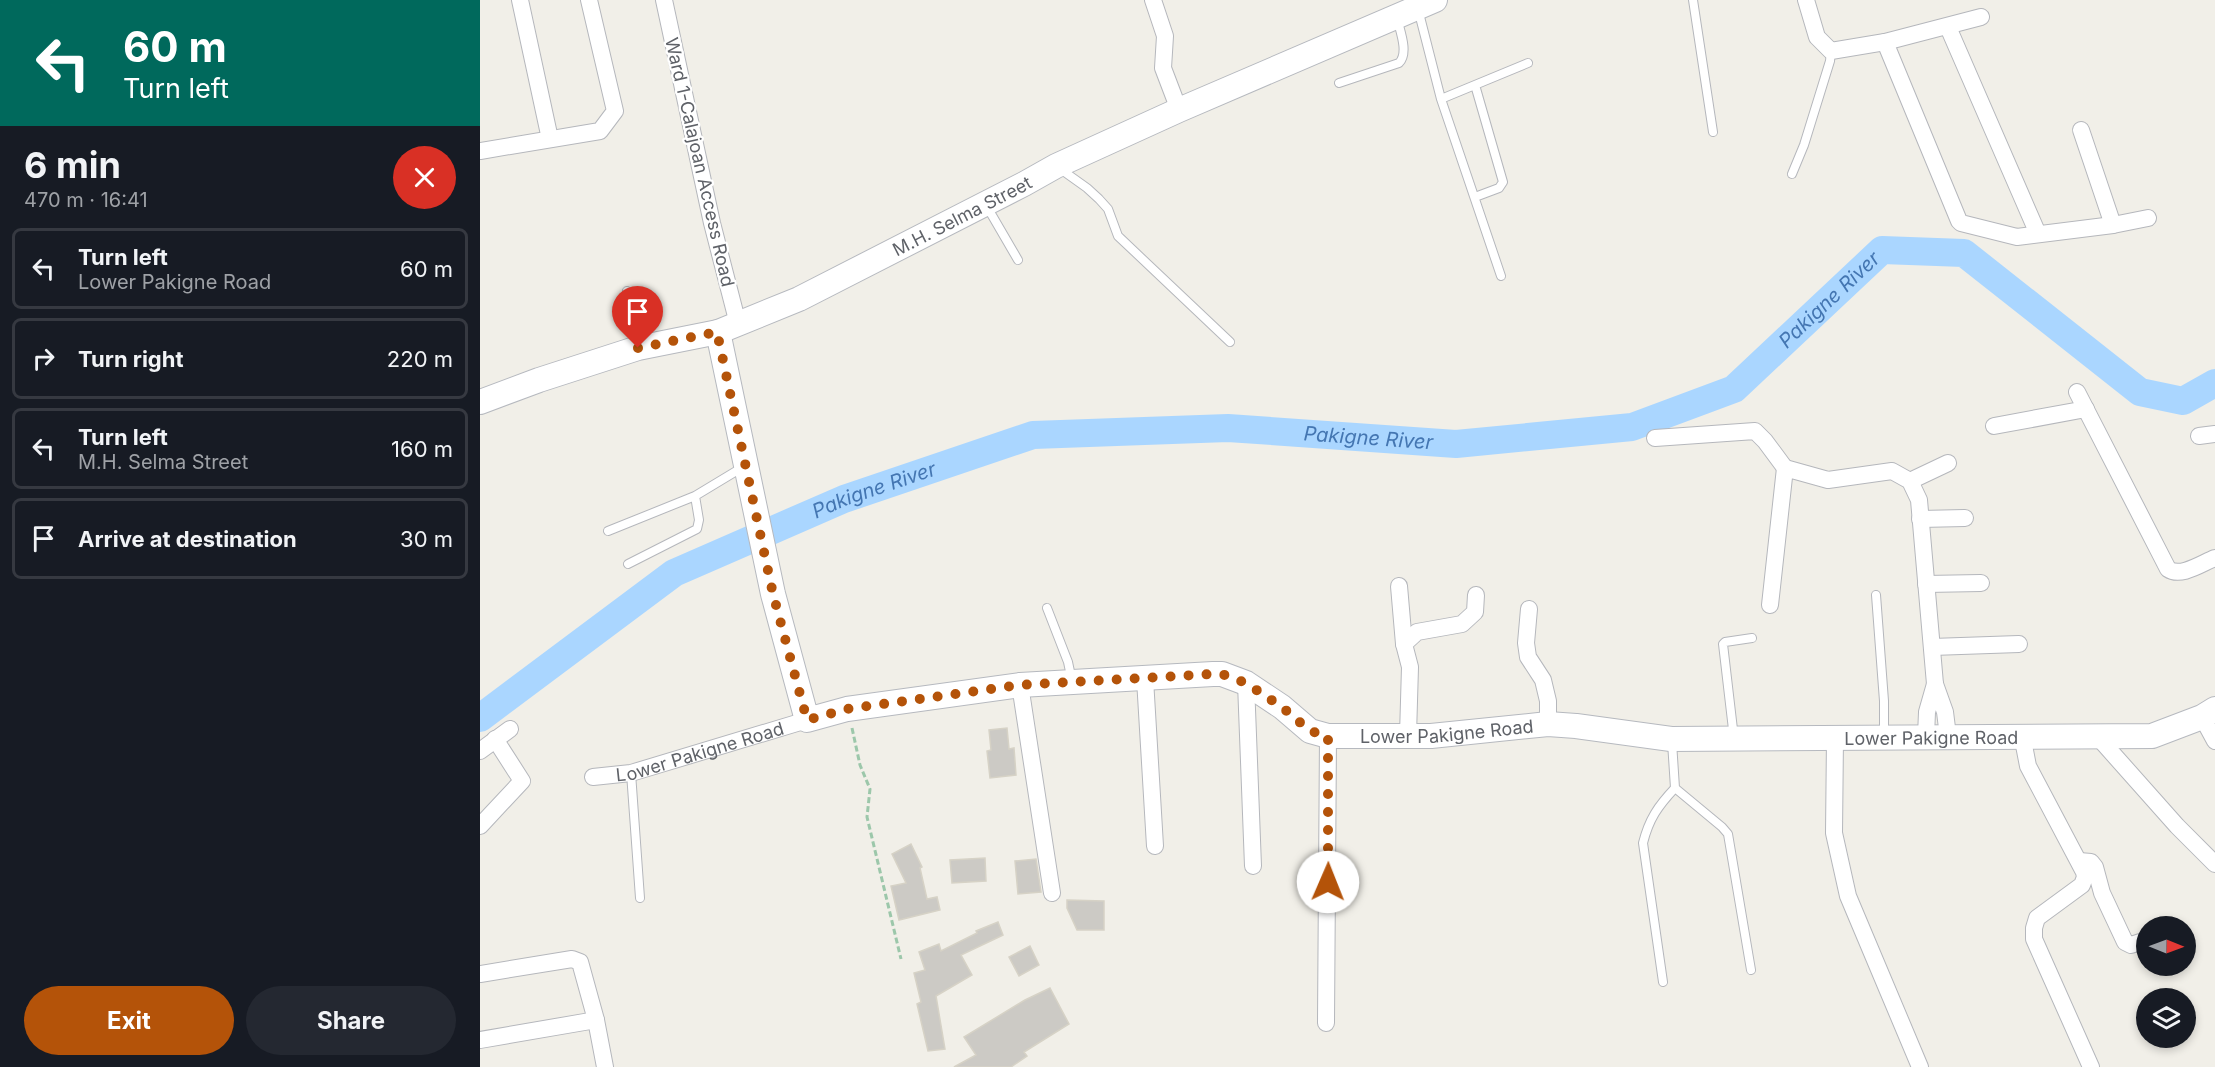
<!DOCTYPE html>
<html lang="en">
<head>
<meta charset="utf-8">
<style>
  :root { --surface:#171b24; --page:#242831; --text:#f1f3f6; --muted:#9ea1a6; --line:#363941; --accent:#b45309 }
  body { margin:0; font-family:Inter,sans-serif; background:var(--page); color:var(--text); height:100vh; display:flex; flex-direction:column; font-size:22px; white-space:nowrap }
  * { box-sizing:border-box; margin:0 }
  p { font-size:20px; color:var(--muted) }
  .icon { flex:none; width:33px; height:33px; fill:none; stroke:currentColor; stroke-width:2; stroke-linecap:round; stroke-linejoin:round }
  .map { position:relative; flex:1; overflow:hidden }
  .side { display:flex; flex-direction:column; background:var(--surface); width:480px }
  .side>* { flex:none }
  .guide { background:#00695c; color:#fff; overflow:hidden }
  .needle { width:39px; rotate:91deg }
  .controls { position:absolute; left:1656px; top:916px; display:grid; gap:12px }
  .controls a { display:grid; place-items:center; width:60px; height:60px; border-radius:50%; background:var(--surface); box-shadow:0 3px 9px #0003; font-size:30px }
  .pin { position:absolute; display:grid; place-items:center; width:51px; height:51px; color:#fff; margin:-62px -26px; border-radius:50% 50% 50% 0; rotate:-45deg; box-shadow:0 0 6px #0007 }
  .pin .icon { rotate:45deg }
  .me { position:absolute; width:66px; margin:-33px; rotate:1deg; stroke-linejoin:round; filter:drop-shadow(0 0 4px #0008) }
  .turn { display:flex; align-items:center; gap:21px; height:126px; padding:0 24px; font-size:27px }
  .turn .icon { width:78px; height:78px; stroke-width:2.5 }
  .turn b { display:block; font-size:42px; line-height:51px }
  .round { display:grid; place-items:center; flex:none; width:63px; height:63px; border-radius:32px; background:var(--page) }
  .headline { display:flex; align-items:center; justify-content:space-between; height:102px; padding:0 24px }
  h1 { font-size:36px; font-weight:700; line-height:45px }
  .button { display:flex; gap:12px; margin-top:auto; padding:12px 24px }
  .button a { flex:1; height:69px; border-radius:36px; background:var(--accent); color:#fff; font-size:24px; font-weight:700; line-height:69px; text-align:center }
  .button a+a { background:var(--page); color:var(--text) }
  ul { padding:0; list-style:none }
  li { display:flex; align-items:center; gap:18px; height:81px; margin:0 12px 9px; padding:0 12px; border:3px solid var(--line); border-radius:9px }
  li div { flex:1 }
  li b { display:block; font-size:22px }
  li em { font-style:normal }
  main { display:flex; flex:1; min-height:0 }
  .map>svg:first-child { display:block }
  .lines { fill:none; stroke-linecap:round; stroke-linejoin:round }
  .river { stroke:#aad6ff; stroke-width:28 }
  .building { fill:#cccac5; stroke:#d6d2c6; stroke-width:1.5 }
  .lane-casing { stroke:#b5b7bc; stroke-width:10 }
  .street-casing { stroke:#b5b7bc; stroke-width:18 }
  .secondary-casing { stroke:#b6b9bf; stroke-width:26 }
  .path { stroke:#9cc7aa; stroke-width:3; stroke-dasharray:6 3; stroke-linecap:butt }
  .lane { stroke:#fff; stroke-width:8 }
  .street { stroke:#fff; stroke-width:16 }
  .secondary { stroke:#fff; stroke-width:24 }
  .route { stroke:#b45309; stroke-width:10; stroke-dasharray:0 18 }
  .labels { text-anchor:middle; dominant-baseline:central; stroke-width:4.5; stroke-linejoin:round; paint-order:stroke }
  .street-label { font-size:18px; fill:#5f6268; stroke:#fff }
  .water-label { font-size:20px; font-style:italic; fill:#4476b2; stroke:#fff }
</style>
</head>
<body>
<main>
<section class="side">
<div class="guide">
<div class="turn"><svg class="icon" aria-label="left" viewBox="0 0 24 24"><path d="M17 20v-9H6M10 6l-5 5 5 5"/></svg><div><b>60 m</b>Turn left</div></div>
</div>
<div class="headline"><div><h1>6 min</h1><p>470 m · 16:41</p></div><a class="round" style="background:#d93025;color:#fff"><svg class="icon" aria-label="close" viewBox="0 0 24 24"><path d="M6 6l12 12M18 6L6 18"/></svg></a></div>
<ul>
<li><svg class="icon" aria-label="left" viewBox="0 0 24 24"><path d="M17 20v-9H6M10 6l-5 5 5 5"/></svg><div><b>Turn left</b><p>Lower Pakigne Road</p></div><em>60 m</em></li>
<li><svg class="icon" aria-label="right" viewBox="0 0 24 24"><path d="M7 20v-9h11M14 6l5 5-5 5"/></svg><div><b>Turn right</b></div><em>220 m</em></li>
<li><svg class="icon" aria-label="left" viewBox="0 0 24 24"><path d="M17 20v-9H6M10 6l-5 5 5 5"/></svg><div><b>Turn left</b><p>M.H. Selma Street</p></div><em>160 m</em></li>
<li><svg class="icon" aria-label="arrive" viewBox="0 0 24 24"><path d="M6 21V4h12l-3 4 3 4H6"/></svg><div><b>Arrive at destination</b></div><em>30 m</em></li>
</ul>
<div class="button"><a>Exit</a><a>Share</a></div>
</section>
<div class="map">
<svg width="1735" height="1067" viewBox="0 0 1735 1067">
  <rect width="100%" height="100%" fill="#f1efe8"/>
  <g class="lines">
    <path class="river" id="s1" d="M0,718L194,573L364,499L553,435L748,428L976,444L1152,427L1254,389L1402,250L1484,253L1660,392L1703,401L1735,383"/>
  </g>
  <path class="building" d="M527,728L529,749L534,748L536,775L510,778L507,751L511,750L509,730Z
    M431,844L442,867L440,868L447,899L457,897L460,910L419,920L411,886L426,883L412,854Z
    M505,858L506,881L472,883L470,860Z
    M556,859L561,892L538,894L535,861Z
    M587,900L624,901V930H597L587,908Z
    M518,922L523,935L481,955L492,975L456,996L465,1049L448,1051L437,1004L441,1002L434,973L445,970L439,952L459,944L461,951L497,933L496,931Z
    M550,946L559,965L539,976L529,957Z
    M570,988L589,1024L544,1052L547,1056L531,1067H474L496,1055L484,1037L545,1000Z"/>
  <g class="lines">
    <g class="lane-casing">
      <path id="lane" d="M1213,0L1233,132
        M938,9L961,99L1021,276
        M859,83L919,63C929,53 920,31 917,18
        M961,99L1048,63
        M579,168L607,188L619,199L628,209L638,236L750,342
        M1312,174L1324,145L1350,61L1351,51
        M995,197L1019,188L1023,182L995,85
        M506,205L538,260
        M147,291L157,345
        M128,531L215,496L263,467
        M148,564L217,529L219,520L215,496
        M1396,595L1404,701V736
        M567,608L588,662L592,681
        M1254,738L1243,644L1245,642L1272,638
        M1192,742L1195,788L1242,827L1248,834L1271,970
        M151,773L160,898
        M1183,982L1163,843C1169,819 1178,806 1195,788"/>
    </g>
    <g class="street-casing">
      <g id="street">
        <path d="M40,0L70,139"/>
        <path d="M184,0L232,223L258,324"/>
        <path d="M673,0L685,36L683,68L699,110"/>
        <path d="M1326,0L1337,37L1351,51L1405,42L1501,17"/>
        <path d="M1468,27L1558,234"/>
        <path d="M1405,42L1479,221L1481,223L1537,237L1633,225L1668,218"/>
        <path d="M1601,130L1633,225"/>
        <path d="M0,151L120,131L135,111L109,0"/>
        <path d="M1597,392L1688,569C1701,578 1722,563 1735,558"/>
        <path d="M1514,426L1606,409"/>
        <path d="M1719,436L1735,434"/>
        <path d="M1175,438L1275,431L1285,441L1305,468"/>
        <path d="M1430,481L1468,463"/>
        <path d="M1440,519L1485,518"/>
        <path d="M1446,584L1501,583"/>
        <path d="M919,586L924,644L930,667L928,735"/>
        <path d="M1290,605L1305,468L1348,480L1412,471L1430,481L1439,500L1455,684"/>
        <path d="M1049,609L1046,643L1048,657L1063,680L1068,701V724"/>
        <path d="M924,644L937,632L982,624L995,612L996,595"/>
        <path d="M1452,647L1539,644"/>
        <path d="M665,679L675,846"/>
        <path d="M766,683L773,866"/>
        <path d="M540,685L572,893"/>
        <path d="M1722,717L1735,741"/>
        <path d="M1542,735L1548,766L1604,872L1605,877L1602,885L1557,918L1554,928V939L1611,1067"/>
        <path d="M1446,736L1447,712L1455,684L1465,712L1468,736"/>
        <path d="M1617,736L1697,826L1735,864"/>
        <path d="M1355,738L1354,833L1368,896L1440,1067"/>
        <path d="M0,751L30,729"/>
        <path id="s2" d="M113,777L151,773L327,720"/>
        <path d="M0,826L42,781L15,739"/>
        <path d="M1599,861L1611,862L1615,867L1622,893L1645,942L1651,945L1666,940"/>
        <path d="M0,974L92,959L100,962L116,1020L125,1067"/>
        <path d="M846,1023L848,736"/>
        <path d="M0,1040L116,1020"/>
      </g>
    </g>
    <g class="secondary-casing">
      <g id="secondary">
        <path id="s3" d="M238,332L293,594L327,720L367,709L540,685L733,674H742L766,683L802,707L830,731L848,736H951L1068,724L1096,726L1191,739L1672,736L1722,717L1735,709"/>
        <path id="s4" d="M0,402L59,380L158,348L238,332L319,299L544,184L576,166L699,110L955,0"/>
      </g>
    </g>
    <path class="path" d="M372,728L380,765L390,789L387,817L421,959"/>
    <use href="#lane" class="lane"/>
    <use href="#street" class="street"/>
    <use href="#secondary" class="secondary"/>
  </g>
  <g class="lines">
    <path class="route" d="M158,348L237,332L293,594L327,720L367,709L540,685L733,674H742L766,683L802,707L830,731L848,736V882"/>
  </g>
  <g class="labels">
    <g class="street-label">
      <text transform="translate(220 162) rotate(77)">Ward 1-Calajoan Access Road</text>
      <text stroke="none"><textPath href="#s4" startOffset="519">M.H. Selma Street</textPath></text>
      <text stroke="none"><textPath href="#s3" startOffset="1060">Lower Pakigne Road</textPath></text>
      <text stroke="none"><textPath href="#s3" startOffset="1546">Lower Pakigne Road</textPath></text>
      <text stroke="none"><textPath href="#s2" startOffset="110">Lower Pakigne Road</textPath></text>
    </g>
    <g class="water-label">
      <text stroke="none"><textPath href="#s1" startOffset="1467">Pakigne River</textPath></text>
      <text stroke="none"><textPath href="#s1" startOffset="963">Pakigne River</textPath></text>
      <text stroke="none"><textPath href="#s1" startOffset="459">Pakigne River</textPath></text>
    </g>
  </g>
</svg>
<div class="controls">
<a><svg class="needle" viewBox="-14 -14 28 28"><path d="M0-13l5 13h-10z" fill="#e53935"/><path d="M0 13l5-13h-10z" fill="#9ea1a6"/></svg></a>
<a><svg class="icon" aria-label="layers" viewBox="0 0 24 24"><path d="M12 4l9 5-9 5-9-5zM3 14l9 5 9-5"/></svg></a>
</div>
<div class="pin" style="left:158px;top:348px;background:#d93025"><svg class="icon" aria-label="arrive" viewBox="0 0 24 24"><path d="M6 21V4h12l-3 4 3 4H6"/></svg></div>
<svg class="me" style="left:848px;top:882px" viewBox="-20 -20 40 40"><circle r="19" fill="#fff"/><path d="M0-13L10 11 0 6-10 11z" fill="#b45309"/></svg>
</div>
</main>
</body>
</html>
